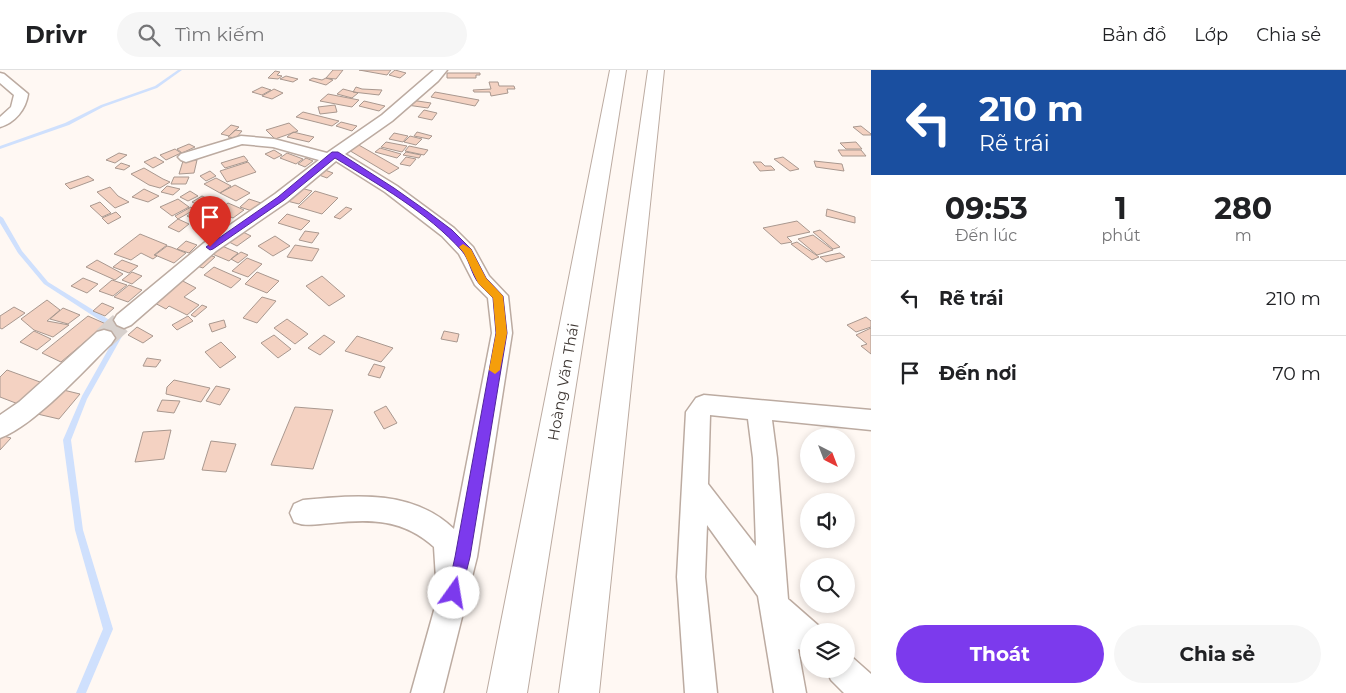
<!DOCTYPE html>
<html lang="vi">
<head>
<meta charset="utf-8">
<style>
  :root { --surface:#fff; --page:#f6f6f6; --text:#202124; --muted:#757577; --line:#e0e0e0; --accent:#7c3aed }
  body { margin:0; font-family:Montserrat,sans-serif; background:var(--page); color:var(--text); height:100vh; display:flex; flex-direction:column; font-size:19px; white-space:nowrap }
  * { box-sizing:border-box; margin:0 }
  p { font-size:16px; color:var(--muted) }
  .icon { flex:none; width:28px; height:28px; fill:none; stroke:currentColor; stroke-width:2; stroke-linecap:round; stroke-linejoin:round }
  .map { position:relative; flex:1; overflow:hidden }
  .sheet { display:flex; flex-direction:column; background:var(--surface); width:475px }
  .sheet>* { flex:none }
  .guide { background:#1a4fa0; color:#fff; overflow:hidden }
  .needle { width:32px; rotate:138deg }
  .fabs { position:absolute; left:800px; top:358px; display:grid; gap:10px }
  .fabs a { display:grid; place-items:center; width:55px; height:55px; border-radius:50%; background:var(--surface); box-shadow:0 2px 8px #0003; font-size:25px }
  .pin { position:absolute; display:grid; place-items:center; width:42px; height:42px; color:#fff; margin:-51px -21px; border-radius:50% 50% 50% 0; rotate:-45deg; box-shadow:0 0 5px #0007 }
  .pin .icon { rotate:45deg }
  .me { position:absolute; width:55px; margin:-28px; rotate:13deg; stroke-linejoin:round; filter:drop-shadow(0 0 4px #0008) }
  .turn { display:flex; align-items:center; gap:18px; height:105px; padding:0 25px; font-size:22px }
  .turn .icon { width:65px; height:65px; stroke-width:2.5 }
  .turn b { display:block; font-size:35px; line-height:42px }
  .eta { display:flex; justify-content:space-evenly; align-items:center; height:85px; text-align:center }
  .eta b { font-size:30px; font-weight:700; line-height:35px }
  .primary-button { display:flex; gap:10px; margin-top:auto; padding:10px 25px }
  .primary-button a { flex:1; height:58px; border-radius:30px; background:var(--accent); color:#fff; font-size:20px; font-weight:700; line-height:58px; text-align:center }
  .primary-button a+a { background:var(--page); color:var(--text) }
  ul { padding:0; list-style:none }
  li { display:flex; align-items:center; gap:15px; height:75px; padding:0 25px; border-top:1px solid var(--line) }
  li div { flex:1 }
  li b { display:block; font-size:19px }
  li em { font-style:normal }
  header { display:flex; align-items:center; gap:30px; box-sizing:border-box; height:70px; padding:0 25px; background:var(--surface); border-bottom:1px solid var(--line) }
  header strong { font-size:24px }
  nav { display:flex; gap:28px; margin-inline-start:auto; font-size:18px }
  .search { width:350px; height:45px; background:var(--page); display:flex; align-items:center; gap:12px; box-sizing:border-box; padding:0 18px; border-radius:28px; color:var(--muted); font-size:19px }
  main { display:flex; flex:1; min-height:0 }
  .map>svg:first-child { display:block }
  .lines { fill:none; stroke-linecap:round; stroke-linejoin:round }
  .stream { fill:#cfe0fd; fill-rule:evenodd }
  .building { fill:#f4d2c2; stroke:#a9988f }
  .minor-tunnel { stroke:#d8d1cd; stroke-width:22; stroke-dasharray:22 11; stroke-linecap:butt }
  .minor-casing { stroke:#bcaba1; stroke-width:3 }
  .major-casing { stroke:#bcaba1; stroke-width:2 }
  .minor { fill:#fff; fill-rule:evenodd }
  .major { fill:#fff; fill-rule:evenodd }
  .route { fill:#7c3aed; stroke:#51269a }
  .slow { fill:#f59e0b }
  .labels { text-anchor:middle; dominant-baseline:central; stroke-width:5; stroke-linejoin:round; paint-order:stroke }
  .street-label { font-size:15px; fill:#3e3733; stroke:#fff }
</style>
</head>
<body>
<header>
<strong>Drivr</strong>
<div class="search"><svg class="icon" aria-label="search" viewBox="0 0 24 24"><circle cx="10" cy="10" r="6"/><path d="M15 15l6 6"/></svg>Tìm kiếm</div>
<nav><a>Bản đồ</a><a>Lớp</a><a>Chia sẻ</a></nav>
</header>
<main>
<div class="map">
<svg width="871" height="623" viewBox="0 0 871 623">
  <rect width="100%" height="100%" fill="#fff8f3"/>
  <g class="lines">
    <path class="stream" d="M178,0H182L157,18L103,37L69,55L0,79V76L65,53L101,35L155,16Z
      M0,146L3,148L22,181L48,212L124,259L125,261L87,329L71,370L83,460L113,559L86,623H76L103,559L75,460L63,370L82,326L118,262L44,214L18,183L0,153Z"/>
  </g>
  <path class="building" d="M333,0H343L336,9L326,8Z
    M359,0H391L387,5Z
    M395,0L406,3L400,8L389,5Z
    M275,1L280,2L277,5L282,6L278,9L268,8Z
    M447,3H480V5H476V8H447Z
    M286,6L298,9L293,12L280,9Z
    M313,8L322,10L326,8L333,10L326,15L309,10Z
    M489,12H498L499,16H514L515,19H507L508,23L491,26L490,22H474L473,20L491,19Z
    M262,17L271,20L262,25L252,22Z
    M356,17L362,19L382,20L379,25L353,22Z
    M274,19L283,23L272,29L262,26Z
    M343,19L358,23L352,28L337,24Z
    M435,22L479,30L475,36L431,27Z
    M328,24L359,30L352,37L320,31Z
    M411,30L431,33L428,38L407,35Z
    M364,31L385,36L379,41L359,36Z
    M335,35L337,42L320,44L318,37Z
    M424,40L437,43L432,50L418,47Z
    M303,42L339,51L332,56L296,47Z
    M341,52L357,56L352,61L336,56Z
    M289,53L298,61L275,69L266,60Z
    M231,55L239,57L229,66L221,64Z
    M861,56L871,64V65H863L853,57Z
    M235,60L242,61L236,68L228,67Z
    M293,62L314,67L309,72L287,67Z
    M417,62L432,66L429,69L414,66Z
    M394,63L408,66L403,72L389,69Z
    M410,66L422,69L416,75L404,72Z
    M386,72L407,76L402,82L381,77Z
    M856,72L862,79H846L840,73Z
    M189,74L195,77L182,83L177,79Z
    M357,74L399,98L389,104L347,79Z
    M409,76L428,80L424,85L405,81Z
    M380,78L401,84L397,88L375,82Z
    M175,79L181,83L166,90L160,85Z
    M274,80L282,85L274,89L265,84Z
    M838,80H861L866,86H842Z
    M406,82L421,85L419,88L403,85Z
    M119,83L127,85L115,93L106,90Z
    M287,83L303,89L296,94L280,88Z
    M244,86L248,91L225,98L221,93Z
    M155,87L164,92L153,98L144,92Z
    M406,87L416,89L410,96L400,94Z
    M783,87L799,99L790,101L774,89Z
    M306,88L313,91L305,97L298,94Z
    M197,90L194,103L179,104L183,91Z
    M814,91L842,94L844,101L816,97Z
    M248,92L256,102L227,112L220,101Z
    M753,92H761L765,96H771L775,100L760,101Z
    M121,93L130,96L124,100L115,98Z
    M144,98L163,109L170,112L160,118L149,115L131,104Z
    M325,100L333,103L327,108L319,105Z
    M210,101L216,106L206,111L200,106Z
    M88,106L94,110L70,119L65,114Z
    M174,107H189L186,114H171Z
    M216,108L231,116L220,123L204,114Z
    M235,115L250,123L236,131L220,123Z
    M167,116L180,119L173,125L161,122Z
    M110,117L118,126L129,132L115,138L97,122Z
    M301,118L312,121L299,134L287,131Z
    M144,119L159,126L148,132L132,127Z
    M190,121L198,126L188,131L180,127Z
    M315,121L338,128L322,144L298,137Z
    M202,126L217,133L220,130L225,133L212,142L192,132Z
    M178,129L189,137L172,146L160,137Z
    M249,129L261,133L252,141L240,137Z
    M100,132L111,143L102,147L90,136Z
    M228,133L235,136L244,140L233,148L217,141Z
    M191,137L194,140L178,149L175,146Z
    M346,137L352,139L340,149L334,147Z
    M827,139L855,147V153L826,146Z
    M116,142L121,147L108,154L102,148Z
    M193,142L204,148L198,152L187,146Z
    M287,144L310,151L301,160L278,153Z
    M217,146L226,151L218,156L209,151Z
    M178,149L189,154L179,162L168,157Z
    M797,151L810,162L787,167L792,172L781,174L763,158Z
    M207,152L217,158L207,165L197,158Z
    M239,160L251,166L237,176L225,170Z
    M820,160L840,177L833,179L813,162Z
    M305,161L319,163L312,173L299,170Z
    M140,164L167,175L154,185L157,186L153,189L141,183L131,190L114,184Z
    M813,165L833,180L817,185L798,169Z
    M275,166L290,176L273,186L258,176Z
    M186,171L197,175L189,183L177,179Z
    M797,172L819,187L812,190L791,174Z
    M220,175L238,183L229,191L210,183Z
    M295,175L319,179L312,191L287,187Z
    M167,176L171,177L186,183L174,193L155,185Z
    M241,182L248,185L238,193L231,189Z
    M840,183L845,187L826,192L820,187Z
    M206,184L215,187L203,198L194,195Z
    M247,188L262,194L248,207L232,201Z
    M97,190L123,204L115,210L86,197Z
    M122,190L138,196L129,203L113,197Z
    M214,197L241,209L231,218L204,205Z
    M132,202L142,206L132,214L122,210Z
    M257,202L279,211L267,223L245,214Z
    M322,206L345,226L329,236L306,216Z
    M83,208L98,214L87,223L71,216Z
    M179,209L196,218L184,227L199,235L187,245L169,236L166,239L151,231Z
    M112,210L127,215L113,226L99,221Z
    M129,215L142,220L128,232L114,227Z
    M262,227L276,231L257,253L243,248Z
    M47,230L60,240L47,251L69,255L53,267L34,260L21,249Z
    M102,233L114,238L105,246L93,241Z
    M202,235L207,237L195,247L191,245Z
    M14,237L25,243L2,259L0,258V246Z
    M63,238L80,245L68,254L50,249Z
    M88,246L106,254L61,292L42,283Z
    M188,246L193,251L177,260L172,255Z
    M866,247L871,251V257L856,262L847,255Z
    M287,249L308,264L295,274L274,258Z
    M224,250L226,257L212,262L209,254Z
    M137,257L153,266L143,273L128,265Z
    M871,258V284L861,276L867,274L856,265Z
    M34,261L51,269L37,280L20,272Z
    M444,261L459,264L457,272L441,269Z
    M274,265L291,279L278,288L261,273Z
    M324,265L335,272L320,285L308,278Z
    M357,266L393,278L381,292L345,281Z
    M221,272L236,287L220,298L205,282Z
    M147,288L161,290L156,297L143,296Z
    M374,294L385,297L380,308L368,305Z
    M7,300L40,312L33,319L41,322L26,337L0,327V307Z
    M174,310L210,318L201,332L166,324L167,317Z
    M216,316L230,319L220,335L206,331Z
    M55,318L80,324L59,349L33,343Z
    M162,330L180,331L174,343L157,341Z
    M386,336L397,353L384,359L374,342Z
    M295,337L333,340L313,399L271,395Z
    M171,360L164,389L135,392L143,362Z
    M0,365L11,368L0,380Z
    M211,371L236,374L226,402L202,400Z"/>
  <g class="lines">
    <path class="minor-tunnel" d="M104,268L124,250"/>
    <g class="minor-casing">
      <path id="minor" d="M434,0H447L438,11L392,51L345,84L397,116L454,158L473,177L489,206L508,226L512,263L477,487L443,623H411L440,519L436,509L434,477C403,449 371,449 332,453C318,454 306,457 294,452L290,443L294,434L303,430C356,425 412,419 454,459L492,263L488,228L475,215L459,184L442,166L385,122L336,91L287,132L216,181L131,255L124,258L117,255L114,250L117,245L204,173L275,124L319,90L273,77L242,74L186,92L181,90L178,87L181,84L241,66L274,69L327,83L382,45Z
        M0,3L4,4L28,24C26,39 15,53 0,57V47L11,37L14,25L0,13Z
        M104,260L111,262L115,268L111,274C84,300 34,356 0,368V345L19,332L97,262Z
        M704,325L871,340V360L772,350L777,388L788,529L820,557L822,561H809V583L798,579L806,623H774L758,526L707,455L705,507L717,623H685L677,507L686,342L696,328ZM710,345L748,349L753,388L756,476L708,414Z
        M846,585L853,588L871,604V623H844L831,610L826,599H846Z"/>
    </g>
    <g class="major-casing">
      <path id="major" d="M610,0H626L527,623H487Z
        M648,0H664L599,623H559Z"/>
    </g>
    <use href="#minor" class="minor"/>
    <use href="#major" class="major"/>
  </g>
  <path class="route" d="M332,82H338L394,118L428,142L452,160L471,179L486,208L503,226L507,263L470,487L461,523L459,529L454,531L449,529L447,523L455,487L496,263L493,228C488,222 481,217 477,211C471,202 469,189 462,181C427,142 379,115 335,88L284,130L213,179L210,180L206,177L278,127Z"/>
  <path class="slow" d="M463,174L471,179L486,208L503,226L507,263L500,300L495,304L489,300L496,263L493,228L478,213L464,183L459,177Z"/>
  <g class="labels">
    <g class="street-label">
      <text transform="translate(563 312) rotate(-80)">Hoàng Văn Thái</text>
    </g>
  </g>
</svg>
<div class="fabs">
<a><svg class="needle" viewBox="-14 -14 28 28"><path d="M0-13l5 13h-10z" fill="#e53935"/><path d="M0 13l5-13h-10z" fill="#757577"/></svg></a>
<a><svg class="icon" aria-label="sound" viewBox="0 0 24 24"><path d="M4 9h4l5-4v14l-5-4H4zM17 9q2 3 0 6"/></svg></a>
<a><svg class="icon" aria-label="search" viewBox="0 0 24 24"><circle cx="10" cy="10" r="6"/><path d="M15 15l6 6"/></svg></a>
<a><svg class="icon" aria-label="layers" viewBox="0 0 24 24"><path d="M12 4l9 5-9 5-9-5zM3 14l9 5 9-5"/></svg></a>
</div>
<div class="pin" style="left:210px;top:177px;background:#d93025"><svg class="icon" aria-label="arrive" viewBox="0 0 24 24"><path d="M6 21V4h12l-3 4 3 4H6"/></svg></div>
<svg class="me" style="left:454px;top:523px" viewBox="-20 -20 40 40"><circle r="19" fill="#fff"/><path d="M0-13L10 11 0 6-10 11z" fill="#7c3aed"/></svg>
</div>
<section class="sheet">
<div class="guide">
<div class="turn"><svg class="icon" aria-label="left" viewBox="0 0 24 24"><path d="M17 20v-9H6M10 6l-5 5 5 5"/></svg><div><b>210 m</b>Rẽ trái</div></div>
</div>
<div class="eta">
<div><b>09:53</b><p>Đến lúc</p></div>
<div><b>1</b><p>phút</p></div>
<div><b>280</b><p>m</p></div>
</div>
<ul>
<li><svg class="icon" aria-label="left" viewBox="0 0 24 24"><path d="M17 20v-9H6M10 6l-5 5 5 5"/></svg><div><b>Rẽ trái</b></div><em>210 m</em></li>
<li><svg class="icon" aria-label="arrive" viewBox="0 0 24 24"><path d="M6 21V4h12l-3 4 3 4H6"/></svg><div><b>Đến nơi</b></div><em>70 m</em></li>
</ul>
<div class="primary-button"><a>Thoát</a><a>Chia sẻ</a></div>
</section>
</main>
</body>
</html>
